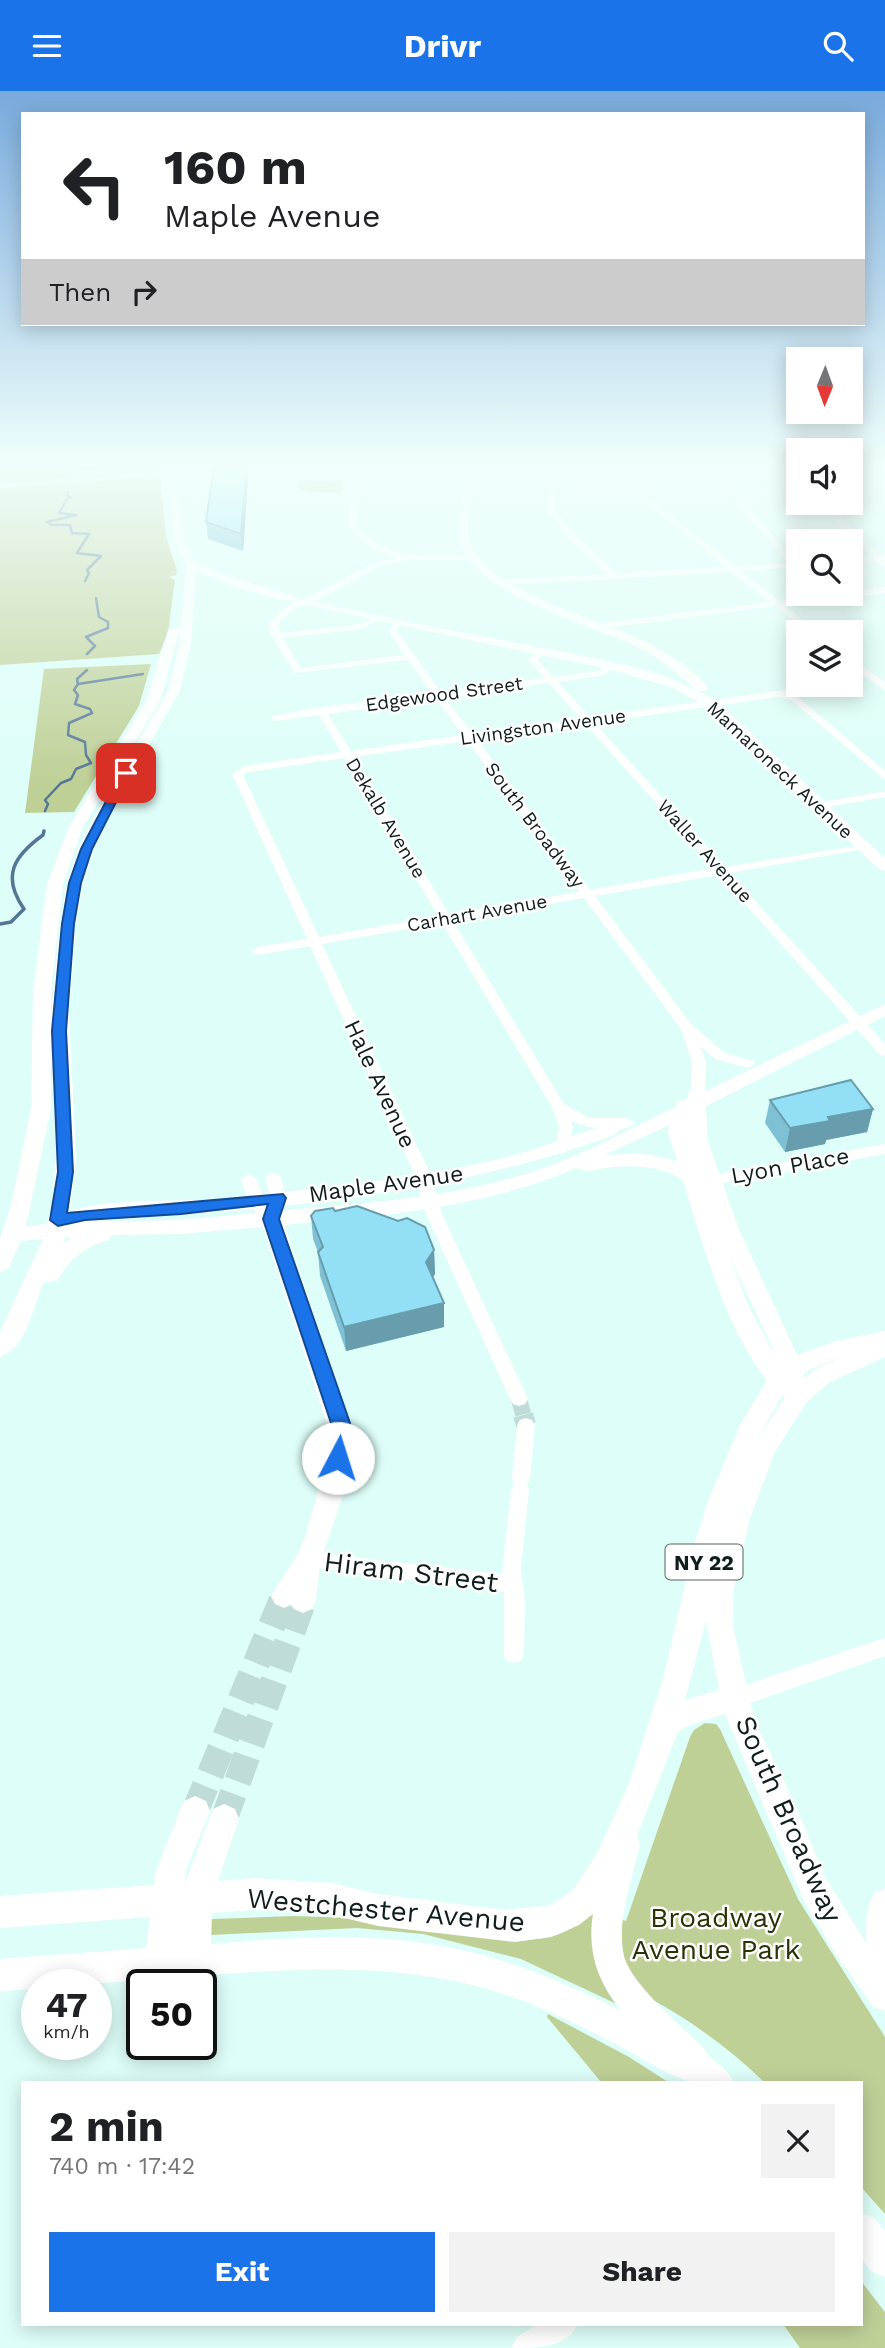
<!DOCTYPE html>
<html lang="en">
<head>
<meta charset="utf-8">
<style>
  :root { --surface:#fff; --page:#f2f2f2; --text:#202124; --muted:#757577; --accent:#1a73e8 }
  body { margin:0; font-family:"Work Sans",sans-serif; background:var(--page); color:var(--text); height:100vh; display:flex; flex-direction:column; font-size:26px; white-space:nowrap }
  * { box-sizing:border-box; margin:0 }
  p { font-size:23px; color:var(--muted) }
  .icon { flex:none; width:38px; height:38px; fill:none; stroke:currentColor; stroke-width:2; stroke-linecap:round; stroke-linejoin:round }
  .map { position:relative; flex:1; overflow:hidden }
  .side { position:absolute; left:21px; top:1990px; width:842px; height:245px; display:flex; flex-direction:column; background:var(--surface); border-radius:0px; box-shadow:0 4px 18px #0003 }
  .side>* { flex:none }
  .banner { position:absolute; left:21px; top:21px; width:844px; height:214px; border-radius:0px; box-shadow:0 4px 18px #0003; background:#fff; color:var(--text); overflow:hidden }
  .needle { width:46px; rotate:181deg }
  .buttons { position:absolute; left:786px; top:256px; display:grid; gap:14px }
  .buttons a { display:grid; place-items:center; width:77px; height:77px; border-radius:0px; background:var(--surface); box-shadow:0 4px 18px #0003; font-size:35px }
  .speed { position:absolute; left:21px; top:1878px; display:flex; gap:14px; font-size:35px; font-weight:700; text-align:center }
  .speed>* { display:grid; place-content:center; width:91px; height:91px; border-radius:50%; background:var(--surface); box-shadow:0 4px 18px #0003; line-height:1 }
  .speed small { font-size:18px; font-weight:400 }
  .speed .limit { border:4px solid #111; border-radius:10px; background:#fff; color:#111 }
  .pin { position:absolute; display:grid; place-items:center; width:60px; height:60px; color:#fff; margin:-30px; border-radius:14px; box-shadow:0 4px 10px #0006 }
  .me { position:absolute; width:77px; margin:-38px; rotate:5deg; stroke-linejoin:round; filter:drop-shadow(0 0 5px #0008) }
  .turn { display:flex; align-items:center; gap:24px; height:147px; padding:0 28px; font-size:32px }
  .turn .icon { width:91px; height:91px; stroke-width:2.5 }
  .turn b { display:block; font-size:49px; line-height:60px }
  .then { display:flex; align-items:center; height:66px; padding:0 28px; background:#0003; gap:14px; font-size:26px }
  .round { display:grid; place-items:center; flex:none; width:74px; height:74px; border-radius:0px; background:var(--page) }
  .headline { display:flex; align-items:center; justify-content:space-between; height:119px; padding:0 28px }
  h1 { font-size:42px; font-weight:700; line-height:52px }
  .primary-button { display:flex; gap:14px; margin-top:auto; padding:14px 28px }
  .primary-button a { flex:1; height:80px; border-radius:0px; background:var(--accent); color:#fff; font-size:28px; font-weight:700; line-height:80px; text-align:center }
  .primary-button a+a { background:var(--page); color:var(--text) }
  header { display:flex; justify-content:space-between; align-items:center; height:91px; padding:0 28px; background:var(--accent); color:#fff; font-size:32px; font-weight:700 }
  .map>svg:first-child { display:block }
  .green { fill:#bfd097 }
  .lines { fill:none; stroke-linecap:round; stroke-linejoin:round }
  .stream-far1 { stroke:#547695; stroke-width:2.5 }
  .stream { stroke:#547695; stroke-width:3.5 }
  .minor-tunnel-far1 { stroke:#bfdcd8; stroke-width:16; stroke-dasharray:16 8; stroke-linecap:butt }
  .minor-tunnel { stroke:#bfdcd8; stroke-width:20; stroke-dasharray:20 10; stroke-linecap:butt }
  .major-tunnel { stroke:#bfdcd8; stroke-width:27; stroke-dasharray:27 13; stroke-linecap:butt }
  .minor { fill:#fff; fill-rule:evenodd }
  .major { fill:#fff; fill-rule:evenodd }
  .wall { fill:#7ec1d4 }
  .shaded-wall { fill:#679dac }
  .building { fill:#93e0f6; stroke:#679dac; stroke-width:2 }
  .route { fill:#1a73e8; stroke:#114b97; stroke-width:2 }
  .labels { text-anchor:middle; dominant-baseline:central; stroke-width:5; stroke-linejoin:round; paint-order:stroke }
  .far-street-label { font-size:19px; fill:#0f1e1c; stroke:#fff }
  .shield { fill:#fff; stroke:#576260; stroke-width:2 }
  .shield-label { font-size:21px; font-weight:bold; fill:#0f1e1c }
  .street-label { font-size:23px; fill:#0f1e1c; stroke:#fff }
  .near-street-label { font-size:28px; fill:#0f1e1c; stroke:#fff }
  .near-park-label { font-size:28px; fill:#293306; stroke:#fff }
</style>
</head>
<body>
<header><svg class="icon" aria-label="menu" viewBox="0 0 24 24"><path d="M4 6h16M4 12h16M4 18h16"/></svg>Drivr<svg class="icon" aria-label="search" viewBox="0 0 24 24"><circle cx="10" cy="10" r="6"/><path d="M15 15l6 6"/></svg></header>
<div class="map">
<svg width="885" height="2257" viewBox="0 0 885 2257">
  <rect width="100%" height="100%" fill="#defef9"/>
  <path class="green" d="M0,375H159L166,445L177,480L176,484L169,486L175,489L168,542L159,563L0,574Z
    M300,389L339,390L343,392L341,402L309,401L298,397Z
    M151,573L139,615L74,721L25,722L44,578Z
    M705,1632L716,1633L720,1638L798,1808L885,1946V2123L861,2096V1992L764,1991C731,1959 692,1930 651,1908L623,1916L521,1868L423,1843L357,1837L211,1844L207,1831L213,1828L293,1825L351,1827L521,1849C556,1848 569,1842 595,1819L626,1830L690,1646L694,1639Z
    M548,1923L629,1966L668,1991H601L547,1926Z
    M861,2190L885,2221V2257H800L783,2233H861Z"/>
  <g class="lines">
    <path class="stream-far1" d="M80,379L95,375
      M68,401L67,404L71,407L67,408L59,422L76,424L47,431L52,434H70L72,442L89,443L77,462L101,465L87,479L89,482L85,490
      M87,563L95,555L86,546L108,537V531L99,526L96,507
      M78,593L143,583
      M45,720L48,713L45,709L61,692L71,688L76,678L91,672L86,664L85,651L68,644L69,632L92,622L90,618L75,613L78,604L74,599L78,593L77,588L87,579"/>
    <path class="stream" d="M0,833L11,831L24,818C1,785 14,765 43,744L44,740"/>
    <path class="minor-tunnel-far1" d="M519,1308L524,1326"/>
    <path class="minor-tunnel" d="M523,1324L526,1334"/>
    <path class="major-tunnel" d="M195,1720L284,1505
      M224,1728L303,1510"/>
    <path class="minor" d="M357,375H363L364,383L619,388L610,375H617L626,388H633L711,384L704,375H711L719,384L798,380V384L722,388L798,472V476L741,480L779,510L885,496V502L785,514L817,541H807L775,515L598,538L595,537V533L770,511L731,481L498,494V490L501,489L608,483L570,449L546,418L549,391L365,388L356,431C358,439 364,442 370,447C400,471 438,465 474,465L478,467L474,469H408L382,475L309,513L294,518L278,533L281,542L360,533L380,524L384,527L362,538L283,547L301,577L404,564L389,540L396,529H402L397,540L441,601L544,587L528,569L541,557L546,560L538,569L553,586L600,580L606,573H612L614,575L606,584L558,591L590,626L827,593H850V590L854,593L852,595L793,604L797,605L885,680V689L791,609L778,606L595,632L725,776L868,753V757L864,758L730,782L885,953V965L880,964L719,784L595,805L691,933L725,962L753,970L755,973L748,977L715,968L700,955L706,971L705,998L698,1002L691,998L692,971L681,938L584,807L453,830L564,1013L589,1027H628L635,1032C621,1045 588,1037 571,1030L573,1036L569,1058L562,1063L555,1058L559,1036L552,1016L442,832L322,853L429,1080L442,1123L528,1308L525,1313L519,1315L513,1313L510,1308L426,1123L413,1080L310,855L257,864L251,860L257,856L307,848L232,683L245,675L341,661L319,624L276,630L272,629V625L321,616L432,603L408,569L295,582L272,545L269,532L288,514L303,509L376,471L398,467C380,461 354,451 348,431L357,387L171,384L0,397V393L171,380L357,383ZM715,388L789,472L735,475L629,392ZM556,391L622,392L726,476L617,482L576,445L554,418ZM549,592L580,628L473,643L445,607ZM436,608L463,644L351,660L328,623ZM585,633L714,777L590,799L477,648ZM467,650L579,801L449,823L354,666ZM345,667L438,825L319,846L243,684L248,681Z
      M856,375L865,377L885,376V380L870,381L885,392V398L862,381L850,382V378L856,377Z
      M816,411H825L880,465H885V477L876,470L850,473V468L871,466Z
      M850,567L885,591V599L850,575Z
      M885,700V706L822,717L817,714L822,711Z
      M885,1053V1063L701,1096L693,1091L701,1086Z
      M273,1081L281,1086L286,1107L278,1112L270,1107L265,1086Z
      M249,1083L257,1088L264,1110L261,1114L256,1115L248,1110L241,1088Z
      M526,1327L532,1329L535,1334L530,1388L527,1394L529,1399L521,1478L525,1510L524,1563L521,1570L514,1572L507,1570L504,1563V1501L302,1475L299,1469L302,1463L309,1461L502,1483L511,1399L514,1393L512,1388L517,1334L520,1329Z
      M885,1547V1565L736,1617L728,1614L725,1607L728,1600L736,1597Z
      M538,2233H578C567,2257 537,2257 512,2257L516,2247Z"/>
    <path class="major" d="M161,375H170L176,382L185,449L196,472C306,517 427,533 543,557C593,568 652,574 697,600C679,583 659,567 637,556C591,533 471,504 459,448C454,426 467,396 472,375H481C478,397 464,425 469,448C480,498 601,529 644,550C667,561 692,577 708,597L707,600H698L717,610L885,767V780L879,778L707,616L671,596L607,578L273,507L238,497L196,480L191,554L180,600L123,699L94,758L83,792L76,833L69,923L76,1066L70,1122C90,1107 182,1111 212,1108C311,1098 410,1090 507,1066C541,1057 574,1043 608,1034L615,1036L618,1040L615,1044C503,1085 390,1104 273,1116L276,1120C359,1113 450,1107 529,1082C579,1066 628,1039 675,1016L679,1010L687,1008L690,998L697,996L706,1000L885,913V925L706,1015L708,1050L738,1136L797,1264L836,1250L885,1240V1266L830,1291L807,1311L792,1334L775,1361L750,1427L733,1502V1535L755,1631L795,1713L825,1786L867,1853C864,1834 866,1820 874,1802L885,1797V1920L873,1916L837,1865L803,1808L725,1623L685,1636L678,1641L637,1745L640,1753C633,1788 616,1829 624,1865C631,1893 683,1937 705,1958C711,1972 726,1973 734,1992C720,1992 699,1995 687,1990C664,1982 642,1967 621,1956C569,1929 517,1903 459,1891C321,1861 177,1894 37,1894V1898L0,1900V1868L146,1857L150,1826L0,1837V1805L154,1794L156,1779L184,1710L195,1705L206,1710L210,1720L186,1779L185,1792L213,1718L224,1713L235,1718L239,1728L218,1790L255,1787L332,1792L378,1803L506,1819L551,1814L573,1799L596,1764L628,1695L663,1588L695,1451L708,1410L740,1334L767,1289C727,1241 701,1149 683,1089C661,1076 639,1074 613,1076C601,1077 587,1083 576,1077C485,1117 381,1125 284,1134L353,1339L343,1404L320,1472L316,1510L312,1518L303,1522L294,1518L291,1514L284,1517L275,1513L271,1505L298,1463L305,1446L317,1404L329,1339L263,1136L180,1143L112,1144L109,1149C84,1156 69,1169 57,1190L44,1191C33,1214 28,1257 0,1266V1241L43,1148L21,1150L8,1178L0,1181V1148L11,1114L31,1017L33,901L47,793L69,736L146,610L168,539L178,536L180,539L160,610L83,736L63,793L51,901V1017L26,1135L47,1133L52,1113L56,1066L51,923L60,833L67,792L78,758L109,699L168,600L179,554L186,474L175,449L166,382ZM669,1034L668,1042L677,1070L641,1062L605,1064ZM254,1118L256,1122L180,1129L87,1131ZM73,1146L63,1152L65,1147ZM728,1162L772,1256L774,1262L750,1218ZM845,1264L814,1279L805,1287L803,1283L809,1279ZM782,1305L785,1306L757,1349ZM706,1530L719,1599L685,1609ZM255,1819L332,1824L378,1835L515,1851L551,1846L579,1834L593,1823C587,1860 597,1890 621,1920C570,1894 517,1871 462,1859C380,1840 294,1846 211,1853L212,1822Z
      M861,2122L874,2127L885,2140V2186L872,2181L861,2168Z"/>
  </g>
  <path class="wall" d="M248,389L243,460L208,448L206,431Z
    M770,1009L873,1018L867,1041L826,1049L825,1053L785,1061L765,1032Z
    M335,1120L434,1159L435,1183L433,1186L444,1236L346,1260L320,1185L318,1161L313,1148L311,1125Z"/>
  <path class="shaded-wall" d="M247,375L248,389L243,460L241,443Z
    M873,1018L867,1041L826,1049L825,1053L785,1061L790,1037L828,1026Z
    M434,1159L435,1183L426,1195V1171Z
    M444,1212V1236L346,1260L344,1236Z"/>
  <path class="building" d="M214,375H247L241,443L206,431Z
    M851,989L873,1018L828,1026L830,1030L790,1037L770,1009Z
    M357,1115L398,1130L407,1127L425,1136L434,1159L426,1171L444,1212L344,1236L318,1161L323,1156L311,1125L315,1120L333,1117L335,1120Z"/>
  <linearGradient id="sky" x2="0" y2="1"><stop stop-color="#78aadc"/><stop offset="0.54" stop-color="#f0fffc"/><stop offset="1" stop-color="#f0fffc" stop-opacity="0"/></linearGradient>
  <rect width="885" height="691" fill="url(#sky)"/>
  <path class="route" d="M126,679L131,682L92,758L81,792L74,833L66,940L73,1081L67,1122L283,1103L286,1107L279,1128L350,1332L344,1372L338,1374L331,1372L328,1367L331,1332L263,1128L268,1113L181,1123L85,1129L58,1135L50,1129L58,1081L52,940L62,833L69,792L81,758L121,682Z"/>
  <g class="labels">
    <g class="far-street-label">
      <text transform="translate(444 603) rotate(-8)">Edgewood Street</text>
      <text transform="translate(543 636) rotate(-8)">Livingston Avenue</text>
      <text transform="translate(780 679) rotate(43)">Mamaroneck Avenue</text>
      <text transform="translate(386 727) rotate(59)">Dekalb Avenue</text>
      <text transform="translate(535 734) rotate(53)">South Broadway</text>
      <text transform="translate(705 760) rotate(48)">Waller Avenue</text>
      <text transform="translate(477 822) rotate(-10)">Carhart Avenue</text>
    </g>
    <rect class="shield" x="665.5" y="1453.5" width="77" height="35" rx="5"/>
    <g class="shield-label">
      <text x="704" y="1471">NY 22</text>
    </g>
    <g class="street-label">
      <text transform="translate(380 993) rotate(65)">Hale Avenue</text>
      <text transform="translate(790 1075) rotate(-10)">Lyon Place</text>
      <text transform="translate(386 1093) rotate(-8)">Maple Avenue</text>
    </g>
    <g class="near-street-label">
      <text transform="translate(411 1481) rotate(7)">Hiram Street</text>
      <text transform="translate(789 1728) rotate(66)">South Broadway</text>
      <text transform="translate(386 1819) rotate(5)">Westchester Avenue</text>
    </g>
    <g class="near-park-label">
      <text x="716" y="1826">Broadway<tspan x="716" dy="32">Avenue Park</tspan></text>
    </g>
  </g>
</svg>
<div class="buttons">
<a><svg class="needle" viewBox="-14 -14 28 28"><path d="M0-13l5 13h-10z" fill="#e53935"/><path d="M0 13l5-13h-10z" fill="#757577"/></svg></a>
<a><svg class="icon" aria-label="sound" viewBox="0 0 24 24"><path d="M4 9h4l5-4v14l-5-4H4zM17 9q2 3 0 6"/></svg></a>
<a><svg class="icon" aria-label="search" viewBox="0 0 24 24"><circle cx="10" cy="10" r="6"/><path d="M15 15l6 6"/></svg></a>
<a><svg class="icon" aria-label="layers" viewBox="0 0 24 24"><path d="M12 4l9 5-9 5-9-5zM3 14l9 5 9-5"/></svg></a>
</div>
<div class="speed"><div>47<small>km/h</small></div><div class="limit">50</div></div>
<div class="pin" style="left:126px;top:682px;background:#d93025"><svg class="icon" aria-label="arrive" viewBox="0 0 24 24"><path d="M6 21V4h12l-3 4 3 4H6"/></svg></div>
<svg class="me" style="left:338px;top:1367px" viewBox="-20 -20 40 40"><circle r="19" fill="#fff"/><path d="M0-13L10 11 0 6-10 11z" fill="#1a73e8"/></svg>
<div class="banner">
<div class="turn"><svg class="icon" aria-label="left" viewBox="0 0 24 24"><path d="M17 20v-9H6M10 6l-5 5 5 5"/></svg><div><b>160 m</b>Maple Avenue</div></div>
<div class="then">Then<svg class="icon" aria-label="right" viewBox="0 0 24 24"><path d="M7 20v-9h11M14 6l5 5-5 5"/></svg></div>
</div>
<section class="side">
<div class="headline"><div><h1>2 min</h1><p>740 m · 17:42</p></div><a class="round"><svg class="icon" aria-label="close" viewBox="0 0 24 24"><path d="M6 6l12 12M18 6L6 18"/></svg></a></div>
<div class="primary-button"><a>Exit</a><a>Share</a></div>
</section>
</div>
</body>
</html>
